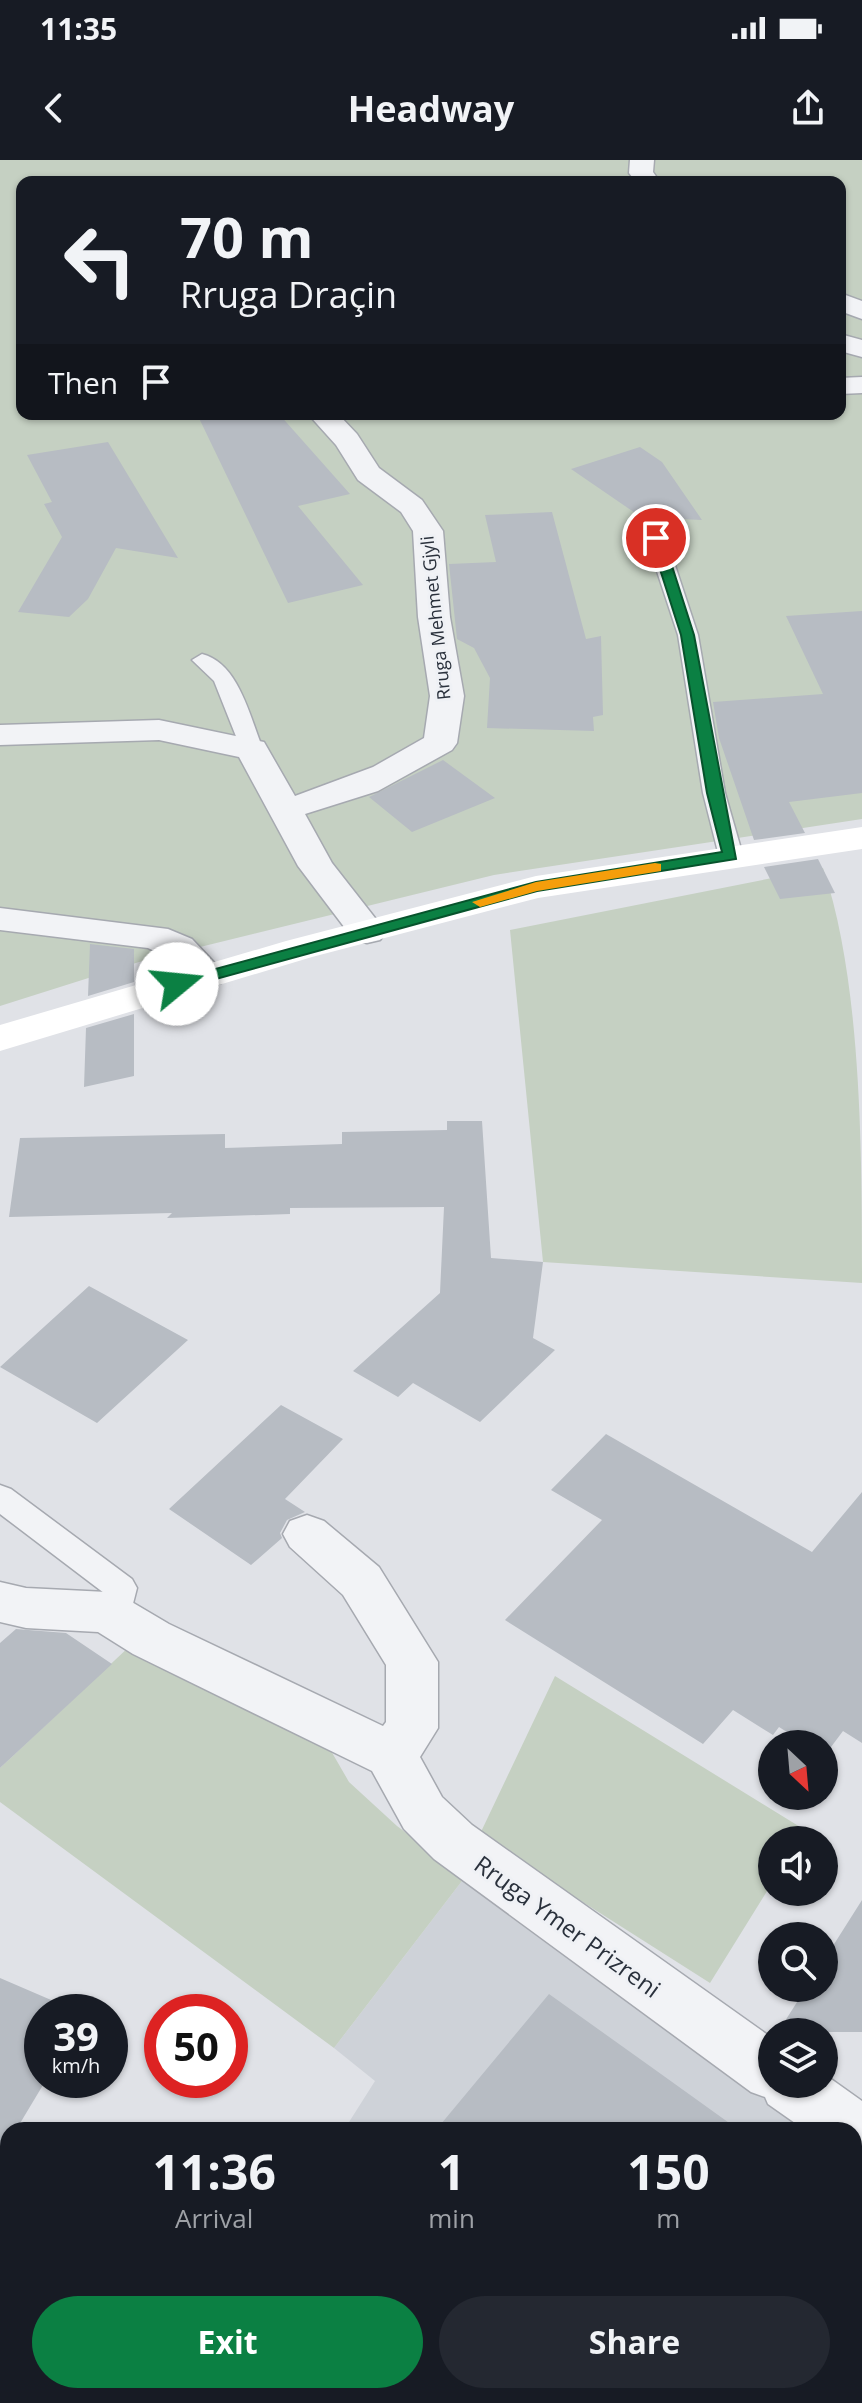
<!DOCTYPE html>
<html lang="en">
<head>
<meta charset="utf-8">
<style>
  :root { --surface:#171b24; --page:#242831; --text:#f1f3f6; --muted:#9ea1a6; --accent:#0b8043 }
  body { margin:0; font-family:"Open Sans",sans-serif; background:var(--page); color:var(--text); height:100vh; display:flex; flex-direction:column; font-size:30px; white-space:nowrap }
  * { box-sizing:border-box; margin:0 }
  p { font-size:26px; color:var(--muted) }
  .icon { flex:none; width:44px; height:44px; fill:none; stroke:currentColor; stroke-width:2; stroke-linecap:round; stroke-linejoin:round }
  .map { position:relative; flex:1; overflow:hidden }
  .panel { position:absolute; left:0px; top:1962px; width:862px; height:282px; display:flex; flex-direction:column; background:var(--surface); border-radius:24px 24px 0 0; box-shadow:0 2px 6px #0004 }
  .panel>* { flex:none }
  .hud { position:absolute; left:16px; top:16px; width:830px; height:244px; border-radius:16px; box-shadow:0 2px 6px #0004; background:#171b24; color:var(--text); overflow:hidden }
  .needle { width:52px; rotate:154deg }
  .tools { position:absolute; left:758px; top:1570px; display:grid; gap:16px }
  .tools a { display:grid; place-items:center; width:80px; height:80px; border-radius:50%; background:var(--surface); box-shadow:0 2px 6px #0004; font-size:40px }
  .speed { position:absolute; left:24px; top:1834px; display:flex; gap:16px; font-size:40px; font-weight:700; text-align:center }
  .speed>* { display:grid; place-content:center; width:104px; height:104px; border-radius:50%; background:var(--surface); box-shadow:0 2px 6px #0004; line-height:1 }
  .speed small { font-size:20px; font-weight:400 }
  .speed .limit { border:12px solid #d22; background:#fff; color:#111 }
  .pin { position:absolute; display:grid; place-items:center; width:68px; height:68px; color:#fff; margin:-34px; border:4px solid #fff; border-radius:50%; box-shadow:0 2px 8px #0007 }
  .me { position:absolute; width:88px; margin:-44px; rotate:73deg; stroke-linejoin:round; filter:drop-shadow(0 0 6px #0008) }
  .turn { display:flex; align-items:center; gap:28px; height:168px; padding:0 32px; font-size:36px }
  .turn .icon { width:104px; height:104px; stroke-width:2.5 }
  .turn b { display:block; font-size:56px; line-height:68px }
  .then { display:flex; align-items:center; height:76px; padding:0 32px; background:#0003; gap:16px; font-size:30px }
  .eta { display:flex; justify-content:space-evenly; align-items:center; height:136px; text-align:center }
  .eta b { font-size:48px; font-weight:700; line-height:56px }
  .action { display:flex; gap:16px; margin-top:auto; padding:16px 32px }
  .action a { flex:1; height:92px; border-radius:48px; background:var(--accent); color:#fff; font-size:32px; font-weight:700; line-height:92px; text-align:center }
  .action a+a { background:var(--page); color:var(--text) }
  .status { display:flex; justify-content:space-between; align-items:center; height:56px; padding:0 40px; background:var(--surface); direction:ltr }
  .status svg { height:22px; fill:currentColor }
  header { display:flex; justify-content:space-between; align-items:center; height:104px; padding:0 32px; background:var(--surface); font-size:36px; font-weight:700 }
  .map>svg:first-child { display:block }
  .built { fill:#ced2d8 }
  .green { fill:#c5d0c2; fill-rule:evenodd }
  .building { fill:#b7bcc3 }
  .lines { fill:none; stroke-linecap:round; stroke-linejoin:round }
  .service-casing { stroke:#a6a9b0; stroke-width:3 }
  .minor-casing { stroke:#a6a9b0; stroke-width:3 }
  .service { fill:#f2f3f6; fill-rule:evenodd }
  .minor { fill:#f2f3f6; fill-rule:evenodd }
  .secondary { fill:#fff; fill-rule:evenodd }
  .route { fill:#0b8043; stroke:#07532c; stroke-width:2 }
  .slow { fill:#f59e0b }
  .labels { text-anchor:middle; dominant-baseline:central; stroke-width:6; stroke-linejoin:round; paint-order:stroke }
  .far-street-label { font-size:18px; fill:#2a313c; stroke:#eff1f5 }
  .near-street-label { font-size:24px; fill:#2a313c; stroke:#eff1f5 }
</style>
</head>
<body>
<div class="status"><b>11:35</b><svg viewBox="0 0 49 12"><path d="M0 12V9h3v3zM5 12V6h3v6zM10 12V3h3v9zM15 12V0h3v12zM26 1h20v11H26zM47 4h2v5h-2z"/></svg></div>
<header><svg class="icon" aria-label="back" viewBox="0 0 24 24"><path d="M15 5l-7 7 7 7"/></svg>Headway<svg class="icon" aria-label="share" viewBox="0 0 24 24"><path d="M12 15V3M7 8l5-5 5 5M5 13v7h14v-7"/></svg></header>
<div class="map">
<svg width="862" height="2243" viewBox="0 0 862 2243">
  <rect width="100%" height="100%" fill="#e0e2e7"/>
  <path class="built" d="M465,1717L822,1970H344L375,1921L334,1888Z
    M854,1992L862,1998V2243H418L409,2236H854Z"/>
  <path class="green" d="M0,0H862V659L494,715L139,802L0,846ZM22,22H840V254H22Z
    M823,708C862,822 862,996 862,1123L543,1102L510,770Z
    M131,1485L323,1577L349,1622L397,1666L465,1717L334,1888L0,1642V1608Z
    M555,1516L805,1670L799,1680H772V1723L710,1823L479,1676Z"/>
  <path class="building" d="M197,254H279L350,334L298,346L363,425L288,443Z
    M108,282L178,398L116,388L88,439L69,457L18,452L62,377L44,344L52,342L27,295Z
    M640,287L662,302L702,360L641,357L571,309Z
    M552,352L586,479L601,476L603,555L593,557L594,571L487,568L490,518L474,488L457,479L449,404L496,402L485,355Z
    M862,451V633L789,642L805,673L754,680L719,578L713,542L823,534L786,456Z
    M443,600L495,638L412,672L369,637Z
    M818,699L835,733L780,739L764,707Z
    M90,784L134,789V822L88,836Z
    M134,854V916L84,927L86,868Z
    M447,961H482L491,1098L543,1102L533,1178L555,1190L480,1262L413,1223L398,1237L353,1211L440,1133L444,1047L290,1048V1054L167,1058L172,1053L9,1057L20,978L225,974V988L342,984V972L447,970Z
    M89,1126L188,1180L97,1263L0,1207Z
    M281,1245L343,1279L285,1339L305,1352L287,1360L280,1373L282,1378L251,1405L169,1349Z
    M606,1274L812,1392L862,1332V1583L843,1571L825,1595L824,1584H806L779,1567L773,1575L733,1550L703,1584L505,1460L602,1360L551,1330Z
    M16,1469L66,1473L112,1504L0,1608V1483Z
    M862,1740V1872H778L806,1828H824V1800Z
    M0,1818L79,1852H42V1920H46L16,1970H8V1984L0,1997Z
    M549,1834L654,1909L739,1970H436Z"/>
  <g class="lines">
    <g class="service-casing">
      <path id="service" d="M656,372L666,378L698,475L725,633L743,696L731,703L719,696L703,633L678,475L646,378Z
        M202,494C239,503 250,558 263,589L260,594L252,596L241,589L214,521L192,500Z
        M0,1325L11,1329L132,1419L137,1428L127,1467L116,1471L105,1467L100,1458L104,1433L0,1354Z"/>
    </g>
    <g class="minor-casing">
      <path id="minor" d="M630,0H654L653,12L660,22H636L629,13Z
        M840,133L862,141V159L840,151Z
        M840,174L862,180V197L840,191Z
        M862,217V233L840,234V218Z
        M308,254H338L357,274L379,308L422,340L443,371L450,457L464,536L457,583L452,590L378,631L305,654L332,703L386,772L380,780L367,783L354,780L298,706L239,597L159,580L0,585V565L159,560L264,582L295,636L373,607L424,578L430,536L418,457L413,371L401,352L358,320L336,285Z
        M0,748L168,769L192,779L226,815L221,823C186,832 178,800 148,788L0,770Z
        M307,1355L324,1361L379,1407L438,1502V1568L420,1597L442,1637L472,1665L772,1878V1924H824V1914L862,1941V1995L854,1999V1970H805L768,1944L765,1937L751,1932L434,1699L404,1669L372,1611L133,1494L98,1472L26,1468L0,1462V1422L26,1428L107,1432L125,1438L169,1464L383,1566L386,1562V1505L343,1435L290,1387L283,1374L290,1361Z"/>
    </g>
    <use href="#service" class="service"/>
    <use href="#minor" class="minor"/>
    <path class="secondary" d="M862,667V689L538,738L312,797L0,891V865L286,781L536,716Z"/>
  </g>
  <path class="route" d="M656,374L663,378L694,475L736,699L537,731L183,828H171V821L536,722L722,692L707,633L681,475L650,378Z"/>
  <path class="slow" d="M655,703L661,704V711L537,731L480,747L472,742L536,722Z"/>
  <g class="labels">
    <g class="far-street-label">
      <text transform="translate(435 458) rotate(-96)">Rruga Mehmet Gjyli</text>
    </g>
    <g class="near-street-label">
      <text transform="translate(568 1766) rotate(36)">Rruga Ymer Prizreni</text>
    </g>
  </g>
</svg>
<div class="tools">
<a><svg class="needle" viewBox="-14 -14 28 28"><path d="M0-13l5 13h-10z" fill="#e53935"/><path d="M0 13l5-13h-10z" fill="#9ea1a6"/></svg></a>
<a><svg class="icon" aria-label="sound" viewBox="0 0 24 24"><path d="M4 9h4l5-4v14l-5-4H4zM17 9q2 3 0 6"/></svg></a>
<a><svg class="icon" aria-label="search" viewBox="0 0 24 24"><circle cx="10" cy="10" r="6"/><path d="M15 15l6 6"/></svg></a>
<a><svg class="icon" aria-label="layers" viewBox="0 0 24 24"><path d="M12 4l9 5-9 5-9-5zM3 14l9 5 9-5"/></svg></a>
</div>
<div class="speed"><div>39<small>km/h</small></div><div class="limit">50</div></div>
<div class="pin" style="left:656px;top:378px;background:#d93025"><svg class="icon" aria-label="arrive" viewBox="0 0 24 24"><path d="M6 21V4h12l-3 4 3 4H6"/></svg></div>
<svg class="me" style="left:177px;top:824px" viewBox="-20 -20 40 40"><circle r="19" fill="#fff"/><path d="M0-13L10 11 0 6-10 11z" fill="#0b8043"/></svg>
<div class="hud">
<div class="turn"><svg class="icon" aria-label="left" viewBox="0 0 24 24"><path d="M17 20v-9H6M10 6l-5 5 5 5"/></svg><div><b>70 m</b>Rruga Draçin</div></div>
<div class="then">Then<svg class="icon" aria-label="arrive" viewBox="0 0 24 24"><path d="M6 21V4h12l-3 4 3 4H6"/></svg></div>
</div>
<section class="panel">
<div class="eta">
<div><b>11:36</b><p>Arrival</p></div>
<div><b>1</b><p>min</p></div>
<div><b>150</b><p>m</p></div>
</div>
<div class="action"><a>Exit</a><a>Share</a></div>
</section>
</div>
</body>
</html>
